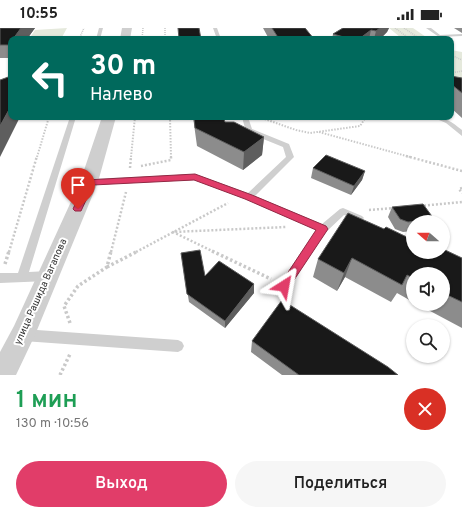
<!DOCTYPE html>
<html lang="ru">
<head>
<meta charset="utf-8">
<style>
  :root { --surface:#fff; --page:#f6f6f6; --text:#222; --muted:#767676; --accent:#e13d69 }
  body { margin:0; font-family:Overpass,sans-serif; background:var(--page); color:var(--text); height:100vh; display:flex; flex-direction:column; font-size:15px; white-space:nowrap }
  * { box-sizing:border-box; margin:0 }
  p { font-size:13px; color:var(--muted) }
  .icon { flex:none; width:22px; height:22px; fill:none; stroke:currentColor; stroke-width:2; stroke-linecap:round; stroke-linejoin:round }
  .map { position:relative; height:347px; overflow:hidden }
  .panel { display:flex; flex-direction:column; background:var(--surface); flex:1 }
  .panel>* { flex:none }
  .guide { position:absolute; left:8px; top:8px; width:446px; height:84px; border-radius:8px; box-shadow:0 1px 3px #0004; background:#00695c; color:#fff; overflow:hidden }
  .needle { width:26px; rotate:290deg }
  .buttons { position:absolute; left:406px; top:187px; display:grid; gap:8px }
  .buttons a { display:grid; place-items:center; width:44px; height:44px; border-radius:50%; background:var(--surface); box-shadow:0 1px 3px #0004; font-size:20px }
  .pin { position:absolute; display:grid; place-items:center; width:34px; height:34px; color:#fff; margin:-41px -17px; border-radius:50% 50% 50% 0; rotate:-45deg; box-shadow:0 0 4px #0007 }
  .pin .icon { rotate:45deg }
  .me { position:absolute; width:44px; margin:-22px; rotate:34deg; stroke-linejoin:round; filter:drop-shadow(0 0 3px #0008) }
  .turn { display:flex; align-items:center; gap:14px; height:84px; padding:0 16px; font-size:18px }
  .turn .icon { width:52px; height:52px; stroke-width:2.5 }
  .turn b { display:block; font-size:28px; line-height:34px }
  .round { display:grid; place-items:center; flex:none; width:42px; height:42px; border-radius:21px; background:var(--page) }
  .head { display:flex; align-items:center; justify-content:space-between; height:68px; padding:0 16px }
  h1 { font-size:24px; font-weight:600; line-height:30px; color:#1e9e55 }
  .button { display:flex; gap:8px; margin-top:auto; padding:8px 16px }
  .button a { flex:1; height:46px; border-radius:24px; background:var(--accent); color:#fff; font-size:16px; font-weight:600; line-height:46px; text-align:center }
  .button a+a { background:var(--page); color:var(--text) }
  .status { display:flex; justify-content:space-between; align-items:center; height:28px; padding:0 20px; background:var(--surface); direction:ltr }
  .status svg { height:11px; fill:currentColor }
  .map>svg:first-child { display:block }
  .green { fill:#e5e9dc }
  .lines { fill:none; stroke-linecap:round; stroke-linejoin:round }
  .path-far3 { stroke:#c9c9c9; stroke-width:1.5; stroke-dasharray:1 1; stroke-linecap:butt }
  .path-far2 { stroke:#c9c9c9; stroke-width:2; stroke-dasharray:1.5 1.5; stroke-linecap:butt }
  .path-far1 { stroke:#c9c9c9; stroke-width:2.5; stroke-dasharray:2 2; stroke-linecap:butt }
  .path { stroke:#c9c9c9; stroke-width:3.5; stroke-dasharray:2.5 2.5; stroke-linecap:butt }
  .lane { fill:#cfcfcf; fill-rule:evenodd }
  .street { fill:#cfcfcf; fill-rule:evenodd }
  .wall { fill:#8c8c8c }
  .shaded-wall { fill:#5e5e5e }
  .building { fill:#191919; stroke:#5e5e5e }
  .route { fill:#e13d69; stroke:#922844 }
  .labels { text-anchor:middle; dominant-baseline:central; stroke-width:4; stroke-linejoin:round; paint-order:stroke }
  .street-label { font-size:10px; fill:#323232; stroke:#fff }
</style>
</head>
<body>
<div class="status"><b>10:55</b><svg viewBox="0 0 49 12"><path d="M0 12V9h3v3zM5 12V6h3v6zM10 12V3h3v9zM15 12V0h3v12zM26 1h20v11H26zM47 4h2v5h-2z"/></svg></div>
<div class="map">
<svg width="462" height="347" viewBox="0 0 462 347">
  <rect width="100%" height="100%" fill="#fff"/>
  <path class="green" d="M67,0L61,11H29L35,2Z
    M389,0H413L429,11H397L400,9Z
    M451,22L462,24V61L451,59Z"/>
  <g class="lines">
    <path class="path-far3" d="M165,0V11
      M395,0L410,11
      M404,0L420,11
      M79,11L84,0
      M142,11L143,0
      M451,27L462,32
      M451,45L462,43"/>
    <path class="path-far2" d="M170,89L171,129
      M259,89L296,102L310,105L360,98L366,89
      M319,104L410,129
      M37,129L49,89
      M131,129L135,89"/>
    <path class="path-far1" d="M406,128L462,143
      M141,138L171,132V128
      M130,140L131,128
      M462,160L459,161L462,165
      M420,178L462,174
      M369,182L394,180
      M9,224L37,128
      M111,224L126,164
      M136,224L228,175
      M214,224L173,204L286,199"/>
    <path class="path" d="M212,223L271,251
      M5,236L9,223
      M107,239L138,223
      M70,295L64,278L78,258L107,239L111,223
      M60,347L70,326"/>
    <path class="lane" d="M99,0H103L100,11H96Z
      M213,0H217L221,11H217Z
      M426,0H431L440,7L462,6V8L439,9Z
      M70,89H76L29,244L48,243L52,245L53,248L52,251L48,253L0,255V245H18Z
      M242,89H248L252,101L289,116L294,129L255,168L322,196L340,181L343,180L362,188L364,190L362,192L359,193L344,187L326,204L288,261L284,263L280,261L278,258L280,255L317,202L246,171L194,152L89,157L85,154L89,151L195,146L248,165L286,129L283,119L246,104Z
      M432,89C445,89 452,94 462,102V108L446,95Z
      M23,301L178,312L182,314L184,318L182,322L178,324L23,313L19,311L17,307L19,303Z"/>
    <path class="street" d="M122,0H132L130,11H120Z
      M102,89H116L98,154L35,307L16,347H0V324L14,298L80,154Z"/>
  </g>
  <path class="wall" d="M0,0H35L27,11H11V30H0Z
    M263,0H305L314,11H269Z
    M343,0H389L387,4L380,11H332L333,6Z
    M454,0H462V5Z
    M451,48L462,50V90L451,80Z
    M193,89H223L225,94L264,109L262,127L243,142L197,118Z
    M313,140L365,143L362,152L351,167L311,150Z
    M392,179L434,191L432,194H413V203L403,204L395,201L388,189Z
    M413,224L462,230V300L417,276H443V246H413V274L397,265L391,274L345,249L337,263L313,249L318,231Z
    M181,225L205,248L254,265L225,300L189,274Z
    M252,313L398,347H282L251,324Z"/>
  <path class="shaded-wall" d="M21,0H35L27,11H13Z
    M380,0H389L387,4L380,11H374L376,3Z
    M371,2L369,11H359Z
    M11,14V21L9,17Z
    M11,78V89H20L0,129V98Z
    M264,109L262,127L243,142L244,124Z
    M365,143L362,152L351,167L354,158Z
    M352,230L345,249L337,263L344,245Z
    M254,256V265L225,300V293Z"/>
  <path class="building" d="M0,0H21L13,11H11V14L9,17H0Z
    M178,0H199L201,11H179Z
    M272,0H305L314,11H279Z
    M343,0H380L376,3L371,2L359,11H351L333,6Z
    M11,48V78L0,98V52Z
    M451,48L462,50V65L451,56Z
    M194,89H223L225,94H234L264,109L244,124L195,100Z
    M326,127L365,143L354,158L313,140Z
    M423,176L434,191L408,194L400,191L392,179Z
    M348,185L384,201L386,199L413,212V224H443V221L462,230V274L443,265V246H413V250L407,247L402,257L352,230L344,245L318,231Z
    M200,222L205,248L219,233L254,256L225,293L187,266L181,225Z
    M282,272L388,339L398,347H299L252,313Z"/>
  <path class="route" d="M195,146L252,167L326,198L328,201L288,261L284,263L280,261L279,258L316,202L245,171L194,152L93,157L81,183H75L73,181L86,152Z"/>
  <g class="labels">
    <g class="street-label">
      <text transform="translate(41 264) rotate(-66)">улица Рашида Вагапова</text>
    </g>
  </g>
</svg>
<div class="buttons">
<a><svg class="needle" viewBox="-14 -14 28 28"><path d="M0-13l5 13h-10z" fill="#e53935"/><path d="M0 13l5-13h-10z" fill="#767676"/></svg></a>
<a><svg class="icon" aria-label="sound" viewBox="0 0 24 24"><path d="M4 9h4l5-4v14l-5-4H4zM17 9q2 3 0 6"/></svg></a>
<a><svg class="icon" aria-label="search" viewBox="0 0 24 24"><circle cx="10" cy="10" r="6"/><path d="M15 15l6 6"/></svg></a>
</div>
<div class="pin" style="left:78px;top:181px;background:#d93025"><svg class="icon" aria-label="arrive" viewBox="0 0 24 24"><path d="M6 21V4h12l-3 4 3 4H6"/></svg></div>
<svg class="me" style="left:284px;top:258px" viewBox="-20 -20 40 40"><path d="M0-17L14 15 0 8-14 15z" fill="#e13d69" stroke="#fff" stroke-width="4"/></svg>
<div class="guide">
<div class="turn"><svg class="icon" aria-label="left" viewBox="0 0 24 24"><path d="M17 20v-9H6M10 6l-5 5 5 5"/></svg><div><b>30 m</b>Налево</div></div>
</div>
</div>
<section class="panel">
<div class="head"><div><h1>1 мин</h1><p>130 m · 10:56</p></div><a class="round" style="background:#d93025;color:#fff"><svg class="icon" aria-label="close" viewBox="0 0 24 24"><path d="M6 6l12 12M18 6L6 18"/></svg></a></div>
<div class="button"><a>Выход</a><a>Поделиться</a></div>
</section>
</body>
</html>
